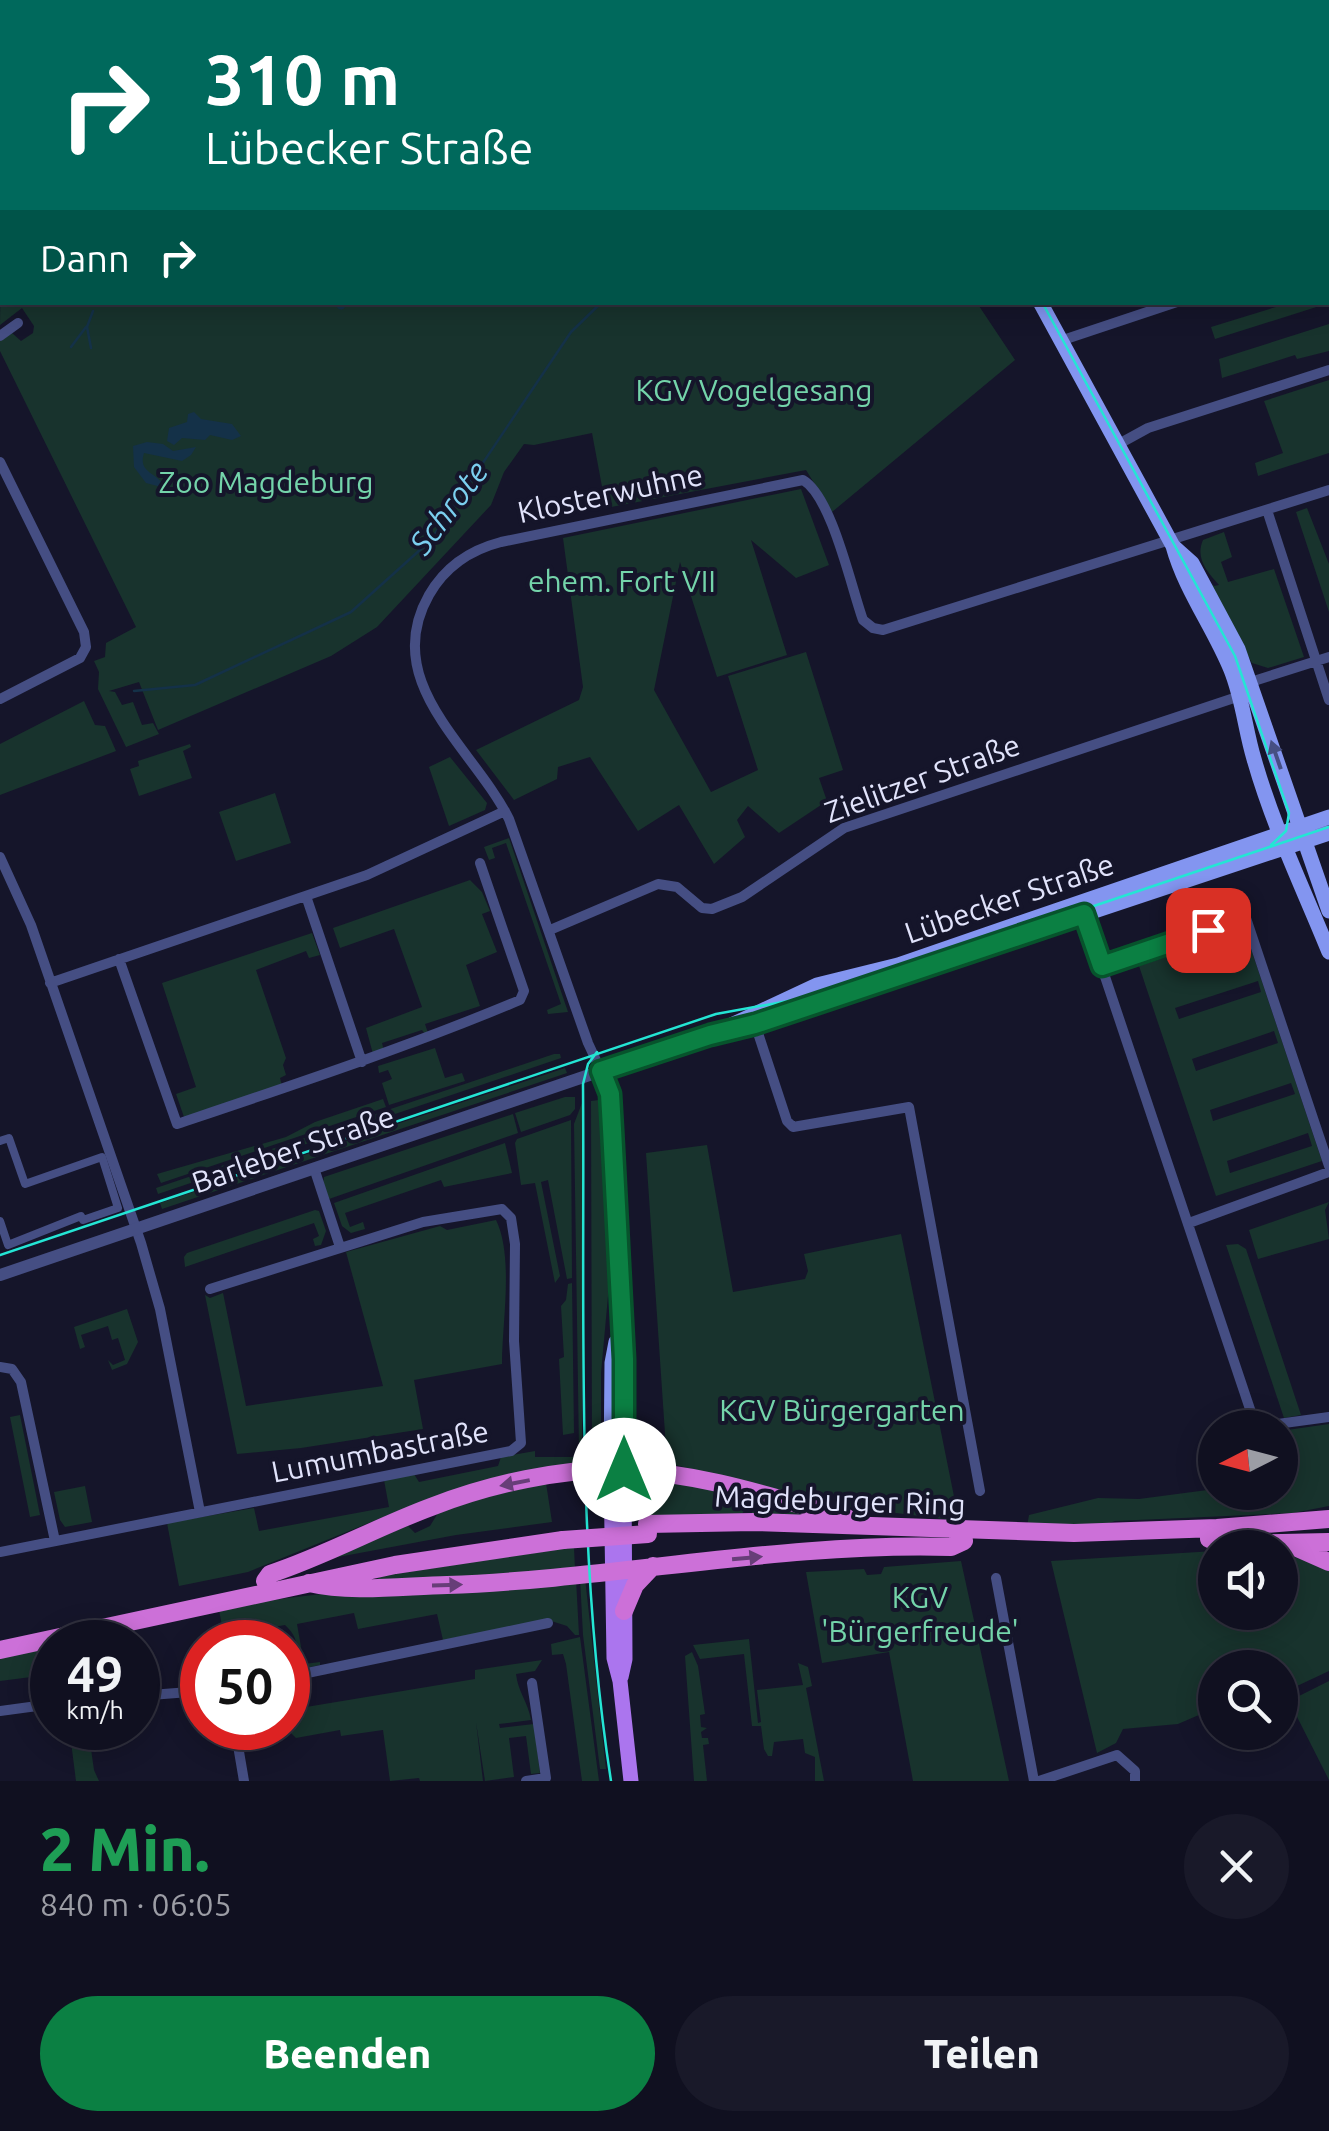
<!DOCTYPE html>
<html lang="de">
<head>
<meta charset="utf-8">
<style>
  :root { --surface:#101020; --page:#191929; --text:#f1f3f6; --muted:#9c9da5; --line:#30303e; --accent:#0b8043 }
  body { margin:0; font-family:Ubuntu,sans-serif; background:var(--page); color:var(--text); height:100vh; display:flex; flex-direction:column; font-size:38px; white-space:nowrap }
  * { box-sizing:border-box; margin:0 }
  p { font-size:32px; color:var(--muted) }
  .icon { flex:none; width:55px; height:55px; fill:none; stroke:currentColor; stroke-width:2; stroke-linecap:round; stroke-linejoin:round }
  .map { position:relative; height:1781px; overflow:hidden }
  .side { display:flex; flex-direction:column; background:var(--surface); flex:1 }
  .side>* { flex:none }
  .banner { position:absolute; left:0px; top:0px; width:1330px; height:305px; box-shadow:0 5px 25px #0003,0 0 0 2px var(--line); background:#00695c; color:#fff; overflow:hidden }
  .needle { width:65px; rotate:264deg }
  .buttons { position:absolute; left:1198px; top:1410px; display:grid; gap:20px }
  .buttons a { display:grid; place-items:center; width:100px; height:100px; border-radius:50%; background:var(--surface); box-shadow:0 5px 25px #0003,0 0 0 2px var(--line); font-size:50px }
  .speed { position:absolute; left:30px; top:1620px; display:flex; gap:20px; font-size:50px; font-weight:700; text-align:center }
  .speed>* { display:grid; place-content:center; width:130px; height:130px; border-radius:50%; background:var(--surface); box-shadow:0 5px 25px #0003,0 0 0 2px var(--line); line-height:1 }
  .speed small { font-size:25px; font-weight:400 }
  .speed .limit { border:15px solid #d22; background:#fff; color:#111 }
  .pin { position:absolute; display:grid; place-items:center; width:85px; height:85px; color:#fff; margin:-42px; border-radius:20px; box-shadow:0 5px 15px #0006 }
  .me { position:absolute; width:110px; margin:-55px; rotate:0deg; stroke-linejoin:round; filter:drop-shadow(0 0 8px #0008) }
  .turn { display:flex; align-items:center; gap:35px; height:210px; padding:0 40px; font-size:45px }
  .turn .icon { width:130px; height:130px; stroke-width:2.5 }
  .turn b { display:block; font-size:70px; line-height:85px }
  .then { display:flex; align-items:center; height:95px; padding:0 40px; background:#0003; gap:20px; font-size:38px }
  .round { display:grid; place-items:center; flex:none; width:105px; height:105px; border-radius:52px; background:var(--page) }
  .head { display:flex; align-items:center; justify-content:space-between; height:170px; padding:0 40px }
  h1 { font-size:60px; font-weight:800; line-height:75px; color:#1e9e55 }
  .button { display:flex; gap:20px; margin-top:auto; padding:20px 40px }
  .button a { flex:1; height:115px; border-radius:60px; background:var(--accent); color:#fff; font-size:40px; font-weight:800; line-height:115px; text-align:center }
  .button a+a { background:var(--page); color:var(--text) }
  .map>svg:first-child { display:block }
  .green { fill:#18332d; fill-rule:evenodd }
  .water { fill:#143148 }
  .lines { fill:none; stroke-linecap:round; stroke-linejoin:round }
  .stream { stroke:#143148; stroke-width:2.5 }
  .canal { stroke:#143148; stroke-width:9 }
  .pedestrian { stroke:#454e83; stroke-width:8 }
  .minor { stroke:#454e83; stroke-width:10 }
  .tertiary { stroke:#454e83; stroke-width:12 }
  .secondary { stroke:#8395f0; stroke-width:15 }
  .primary { stroke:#ab75ee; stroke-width:15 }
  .trunk { stroke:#cc70d8; stroke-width:18 }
  .tram { stroke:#24e5d4; stroke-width:2.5 }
  .trunk-bridge { stroke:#cc70d8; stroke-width:18 }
  .oneway { fill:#464f83 }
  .oneway2 { fill:#673e78 }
  .route-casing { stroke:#07532c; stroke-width:25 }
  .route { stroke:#0b8043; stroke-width:18 }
  .labels { text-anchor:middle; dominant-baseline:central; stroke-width:8; stroke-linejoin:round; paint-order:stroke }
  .park-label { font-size:30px; fill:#74d4aa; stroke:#15152a }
  .street-label { font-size:30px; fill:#e1e3fb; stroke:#15152a }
  .water-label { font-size:32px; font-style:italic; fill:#7bcfef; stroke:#15152a }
</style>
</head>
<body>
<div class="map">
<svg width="1329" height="1781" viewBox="0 0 1329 1781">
  <rect width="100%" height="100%" fill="#15152a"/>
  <path class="green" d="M464,0H981L982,2H460Z
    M2,166V302L977,303L1015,360L832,512L806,470L606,508L592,433L534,445L524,444L504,472L491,505L377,627L331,656L158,730L139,682L109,691L115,692L122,705L133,702L142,725L153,723L159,734L126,747L98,689L99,672L94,661L105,657L106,643L136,627L0,351V341L12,333L21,341L33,333L34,326L22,308L0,325Z
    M1328,290L1329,303L1215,339L1211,327L1289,303L1328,302Z
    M1329,324V351L1297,359L1295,355L1222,378L1219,359Z
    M1329,380V453L1258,476L1255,463L1283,453L1264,401Z
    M801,489L829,565L796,578L751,540L787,655L717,677L680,562L654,690L711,792L758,770L728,676L806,652L843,770L819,778L827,801L779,833L748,806L737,820L745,837L714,864L679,805L638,831L590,757L558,767L557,779L514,800L476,750L579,700L583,687L563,538Z
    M1307,508L1329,564V612L1296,512Z
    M1224,532L1232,557L1221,562L1228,582L1274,569L1304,657L1268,668L1252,663L1205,578L1214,586L1219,585C1207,572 1195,558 1203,540Z
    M84,701L95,725L105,726L116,751L0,795V744Z
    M190,744L191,747L183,751L192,778L139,796L130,769L139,766L138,761Z
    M450,757L487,803L485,810L449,826L429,767Z
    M275,793L291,843L236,861L219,812Z
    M509,838L568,1012L548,1014L547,1010L561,1004L506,843L492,848L495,858L489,860L484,847Z
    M470,880L482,892L490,911L482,914L497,952L466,965L480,1006L425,1024L428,1033L425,1034L422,1030L382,1043L384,1051L373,1054L366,1028L422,1007L394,929L340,948L333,928Z
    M1245,931L1322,1161L1216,1196L1139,966ZM1258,981L1261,992L1179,1019L1175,1008ZM1274,1031L1278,1043L1196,1071L1192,1059ZM1291,1083L1295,1094L1213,1121L1210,1110ZM1308,1133L1312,1146L1230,1173L1227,1161Z
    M312,933L320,955L309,958L306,951L256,970L286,1058L283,1065L286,1075L280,1078L282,1086L184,1117L176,1094L196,1087L162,983Z
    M435,1048L445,1078L462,1073L465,1081L389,1105L382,1083L392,1079L388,1070L379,1073L378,1066Z
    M554,1054H560L561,1058L158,1194L156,1188Z
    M565,1068L567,1073L162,1209L160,1203Z
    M565,1097H575V1109L570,1115L521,1132L515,1113Z
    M383,1099L386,1107L161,1183L157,1174L286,1137L315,1122Z
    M599,1100L609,1285L601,1373V1445L600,1449H592L591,1101Z
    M582,1103V1448L579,1450L574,1124Z
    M513,1114L518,1133L329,1199L323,1184L324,1177Z
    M571,1120L572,1278L567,1279L548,1180L541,1182L560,1276L555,1283L535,1183L521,1185L515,1143L517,1139Z
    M505,1143L512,1173L444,1187L441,1180L345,1213L350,1227L363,1222L365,1229L351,1233L342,1226L334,1203Z
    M707,1145L733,1292L805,1279L808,1271L804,1254L901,1234L959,1521L849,1507L667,1463L646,1153Z
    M1329,1202L1325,1210L1329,1239L1258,1259L1249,1230Z
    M315,1210L319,1211L326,1231L321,1245L315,1246L313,1239L319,1236L314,1223L185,1267L184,1257L187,1253Z
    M496,1220C514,1257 502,1322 502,1364L414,1380L423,1429L301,1448L237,1454L205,1295L210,1298L223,1293L246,1406L383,1386L346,1252L440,1226L447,1230Z
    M1238,1244L1246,1249L1301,1415L1284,1418L1226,1245Z
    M572,1283L574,1433L563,1435L559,1359L564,1357L561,1306L566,1300L568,1284Z
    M127,1309L138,1342L127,1364L112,1370L108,1360L113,1365L125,1360L118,1338L112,1340L108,1326L81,1335L85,1347L80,1349L74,1327Z
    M20,1415L40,1515L30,1517L10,1417Z
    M1329,1424V1506L1293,1513L1115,1521L1100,1526L1027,1527L1029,1515L1098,1498L1139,1499L1215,1489V1492H1280V1431Z
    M535,1451V1457H575V1468L413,1505L248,1572L179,1586L167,1523L254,1508L259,1531L389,1507L384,1480L414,1474L419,1482L498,1466L501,1457Z
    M634,1478L707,1486L826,1517L752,1516V1510L746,1507L741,1516H634Z
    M546,1483L552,1522L456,1535L322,1560L408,1526L415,1533L430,1526L441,1508Z
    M85,1486L92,1522L65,1527L60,1520L54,1492Z
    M574,1547L575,1570L377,1581L379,1576Z
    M1215,1551V1612H1280V1552L1329,1569V1671L1280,1694V1668H1215V1708L1178,1724L1123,1729L1116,1743L1097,1753L1051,1561Z
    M961,1561L1009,1781H913L889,1652L822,1663L806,1572L864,1569L867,1575L881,1574L884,1567Z
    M580,1578H585L606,1769H600L583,1635Z
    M576,1579L579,1635H575L567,1626L548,1620L443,1640L437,1614L358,1629L354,1613L297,1624L304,1664L320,1662V1665L288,1672V1665L292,1663C299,1647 298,1637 285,1625L224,1636L219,1610C336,1585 458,1586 576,1579Z
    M580,1637L599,1781H582L566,1664L563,1654L552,1655L551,1644Z
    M749,1639L758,1723L761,1722L757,1690L803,1685L798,1663L808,1667L812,1686L806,1688L824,1781H815V1757L805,1753L803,1739L774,1742L772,1756H768L764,1749L761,1726H752L744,1654L700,1659L693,1645Z
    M52,1646V1695H42L39,1676L0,1681V1657Z
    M692,1652L698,1666L705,1714L700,1715L701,1727L707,1728L701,1732L702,1738H708L709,1744L703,1745L707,1781H694L685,1656Z
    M542,1660L535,1671L516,1674C518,1692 528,1702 531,1720L499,1724L500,1728L534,1724L540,1773L531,1774L526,1736L509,1738L514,1777L485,1781L476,1722L483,1781H420L419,1778L390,1781L383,1730L341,1736L340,1730L296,1738L286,1728L288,1710L475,1679V1670Z
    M1329,1681V1780L1289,1701Z
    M54,1728H88L94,1770L99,1781H76L70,1734L56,1735Z"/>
  <path class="water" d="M194,412L201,419L232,424L241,436L232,440L210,435L205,440L182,438L174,445L167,441L169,428L187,422L188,414Z
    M147,442L163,444L173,451L196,447L191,455L182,461L144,453C137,474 160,473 165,488L146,483L134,467L133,446Z"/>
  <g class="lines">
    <path class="stream" d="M909,2L911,0
      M71,347L86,327
      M91,348L87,327L93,311
      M134,691L195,685L351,612L431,540L571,332L602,302"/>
    <path class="canal" d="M340,302L341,305"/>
    <path class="pedestrian" d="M0,1141L9,1138L25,1184L102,1157L118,1208L83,1220L81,1216L8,1245L0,1221"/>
    <path class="minor" d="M1292,0L1293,2
      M451,2L454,0
      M1328,34L1329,33
      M1328,138L1329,145
      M1328,257L1329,256
      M0,336L18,323
      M1060,341L1177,302
      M1117,445L1148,428L1329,370
      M0,462L84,632L86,647L80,658L0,699
      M1267,510L1329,700
      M0,857L31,925L141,1243L160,1309L200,1512
      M306,896L362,1062
      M1084,914L1255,1424L1262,1426L1329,1417
      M550,930L658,884L677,887L702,908L712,909L742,897L844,828L1237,697L1257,680L1329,657
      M119,959L177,1124C293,1085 408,1047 520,1000L524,991L480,863
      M1102,966L1246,918L1329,1166
      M50,983L367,875L505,811
      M755,1024L787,1121L793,1127L909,1107L980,1491
      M601,1071L588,1043L509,819C474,748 379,683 429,595C445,567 470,550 501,542L803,480C832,497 851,587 863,620L873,628L883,630L1329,490
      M314,1168L340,1247
      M1189,1223L1329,1172
      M0,1367L12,1369L21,1382L55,1541
      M0,1552L511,1451L521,1443L514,1341L515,1244L511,1218L502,1209L423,1222L210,1289
      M996,1578L1034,1781
      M288,1677L548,1623
      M138,1696L202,1691
      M0,1711L52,1704
      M235,1728L244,1781
      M526,1781L546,1778L532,1683
      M1039,1781L1117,1755L1135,1771V1781"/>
    <path class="tertiary" d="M0,1275L601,1071"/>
    <path class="secondary" d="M996,0L997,2
      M1040,302L1173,546C1185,590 1214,628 1231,670C1243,700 1245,729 1254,759C1273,826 1303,888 1329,952
      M1173,546L1192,563L1238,649L1329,911
      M743,1028L1329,833
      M611,1470L612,1363L616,1342
      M624,1470L623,1359L612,1129L610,1095L601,1071L710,1035L817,985L898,965L1329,817"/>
    <path class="primary" d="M611,1470L614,1658L620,1681L631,1781
      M621,1677L625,1659L624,1470"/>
    <path class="trunk" d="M647,1524L754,1522L1074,1533L1217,1528L1329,1519
      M1209,1539L1230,1544L1329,1542
      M1295,1547L1329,1562
      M265,1581L270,1574C325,1556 377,1527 431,1507C490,1484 561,1468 625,1470C701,1473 775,1498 847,1518
      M309,1583C352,1593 403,1586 447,1585C615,1579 783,1542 951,1547L964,1541
      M624,1611L635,1585L653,1566
      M0,1650L395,1565L563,1540"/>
    <path class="tram" d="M998,0L999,2
      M1042,302L1235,656L1289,813L1286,831L1271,845
      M597,1052L588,1064L583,1084C585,1317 575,1550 611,1781
      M0,1255L716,1014L838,992L1329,827"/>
    <path class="trunk-bridge" d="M563,1540L648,1534"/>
  </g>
  <defs><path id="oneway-solid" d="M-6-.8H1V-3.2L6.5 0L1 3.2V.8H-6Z" transform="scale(2.5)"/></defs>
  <use class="oneway" href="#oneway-solid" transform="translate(1276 755) rotate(-109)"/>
  <g class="oneway2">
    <use href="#oneway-solid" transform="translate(515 1483) rotate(169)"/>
    <use href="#oneway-solid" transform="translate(747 1558) rotate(-5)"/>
    <use href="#oneway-solid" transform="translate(447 1585) rotate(-2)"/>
  </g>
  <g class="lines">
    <g class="route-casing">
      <path id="route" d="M624,1470V1359L612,1129L610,1094L601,1071L710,1035L755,1024L1084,914L1102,966L1208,930"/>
    </g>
    <use href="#route" class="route"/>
  </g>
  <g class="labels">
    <g class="park-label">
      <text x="754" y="390">KGV Vogelgesang</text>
      <text x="266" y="482">Zoo Magdeburg</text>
      <text x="622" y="581">ehem. Fort VII</text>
      <text x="842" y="1410">KGV Bürgergarten</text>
      <text x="920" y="1597">KGV<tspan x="920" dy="34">'Bürgerfreude'</tspan></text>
    </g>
    <g class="street-label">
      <text transform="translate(610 493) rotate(-12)">Klosterwuhne</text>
      <text transform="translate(922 778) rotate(-20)">Zielitzer Straße</text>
      <text transform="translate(1009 898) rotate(-19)">Lübecker Straße</text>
      <text transform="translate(293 1149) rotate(-19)">Barleber Straße</text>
      <text transform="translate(380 1451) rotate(-11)">Lumumbastraße</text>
      <text transform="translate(840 1500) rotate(2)">Magdeburger Ring</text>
    </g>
    <g class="water-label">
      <text transform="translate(448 507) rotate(-53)">Schrote</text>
    </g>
  </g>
</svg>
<div class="buttons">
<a><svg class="needle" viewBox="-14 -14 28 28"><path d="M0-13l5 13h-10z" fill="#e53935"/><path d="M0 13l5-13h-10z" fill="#9c9da5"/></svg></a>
<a><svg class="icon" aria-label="sound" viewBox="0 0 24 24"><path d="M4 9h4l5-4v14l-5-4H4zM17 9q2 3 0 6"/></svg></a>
<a><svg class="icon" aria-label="search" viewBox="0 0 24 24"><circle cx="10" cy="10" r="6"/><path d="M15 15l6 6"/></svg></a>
</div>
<div class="speed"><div>49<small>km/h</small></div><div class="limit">50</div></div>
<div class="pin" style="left:1208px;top:930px;background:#d93025"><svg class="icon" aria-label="arrive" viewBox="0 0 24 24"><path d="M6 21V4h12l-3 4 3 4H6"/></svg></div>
<svg class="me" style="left:624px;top:1470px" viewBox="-20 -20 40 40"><circle r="19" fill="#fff"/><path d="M0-13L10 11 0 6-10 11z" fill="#0b8043"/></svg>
<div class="banner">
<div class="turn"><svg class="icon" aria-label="right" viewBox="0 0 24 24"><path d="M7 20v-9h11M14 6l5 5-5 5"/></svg><div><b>310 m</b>Lübecker Straße</div></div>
<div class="then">Dann<svg class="icon" aria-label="right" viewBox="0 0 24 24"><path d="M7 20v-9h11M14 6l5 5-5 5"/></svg></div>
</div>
</div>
<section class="side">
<div class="head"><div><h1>2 Min.</h1><p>840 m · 06:05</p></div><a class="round"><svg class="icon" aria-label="close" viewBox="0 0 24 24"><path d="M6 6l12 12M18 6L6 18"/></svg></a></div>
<div class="button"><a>Beenden</a><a>Teilen</a></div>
</section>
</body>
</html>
